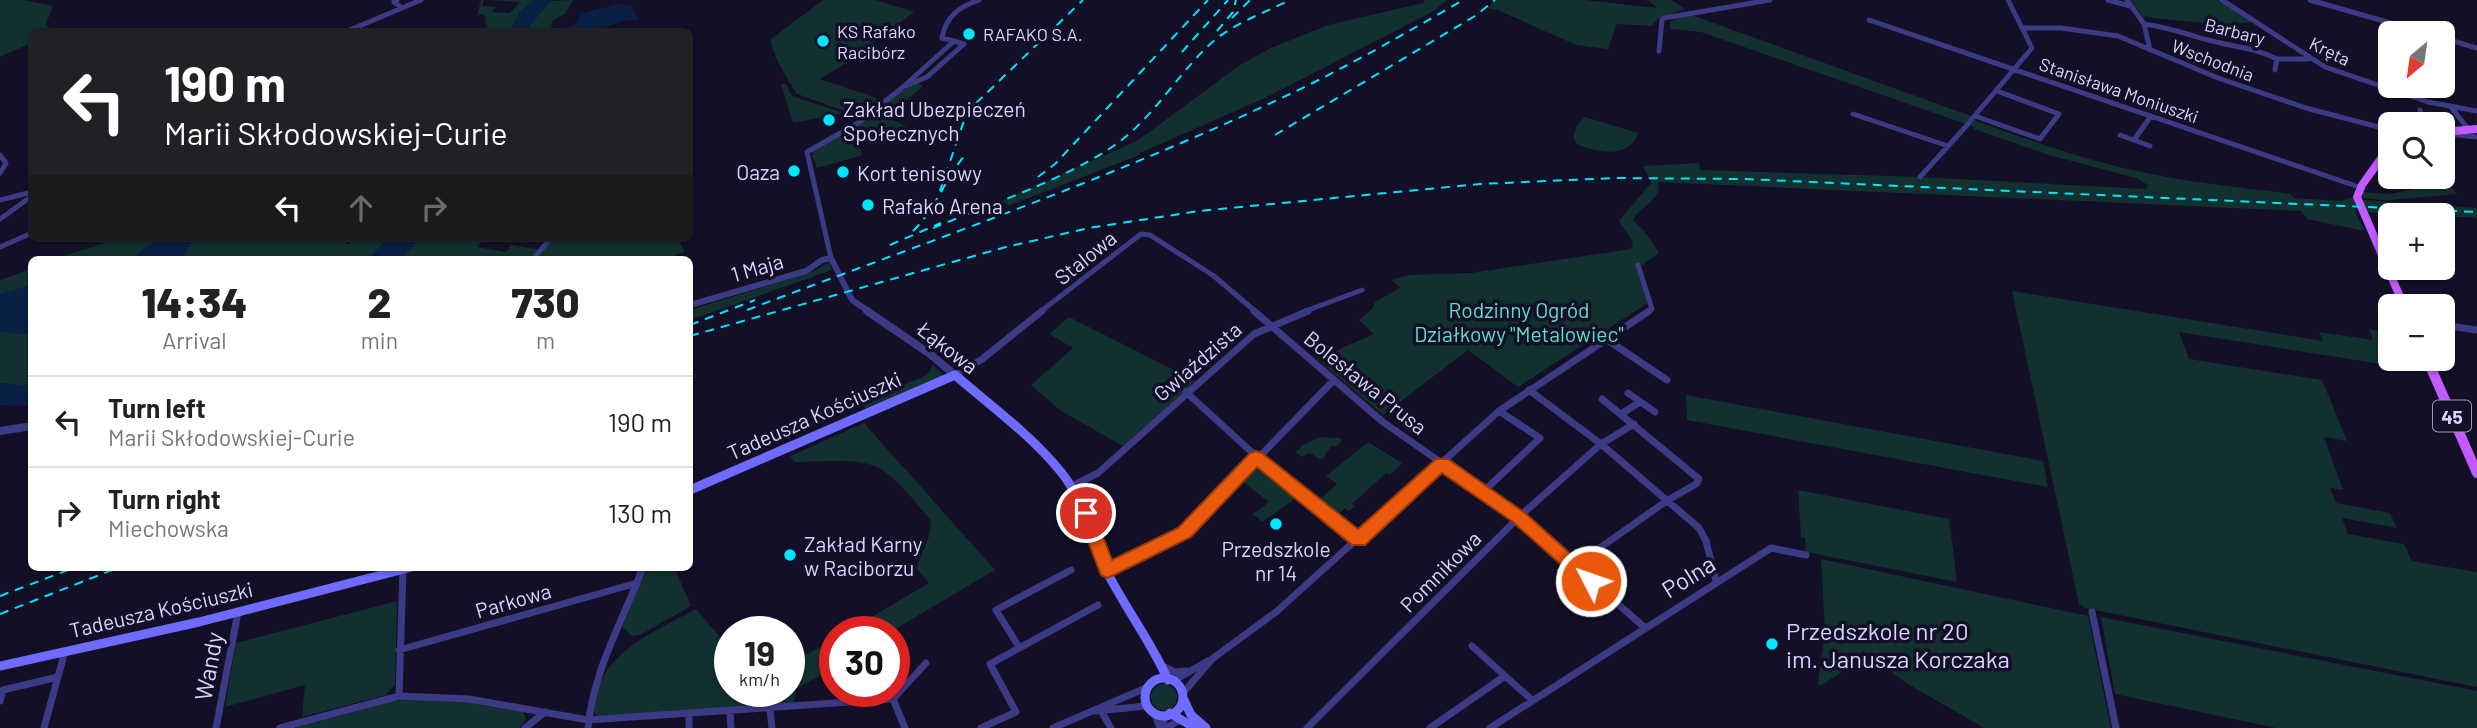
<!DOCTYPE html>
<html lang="en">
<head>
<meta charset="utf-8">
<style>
  :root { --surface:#fff; --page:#f2f2f2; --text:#222; --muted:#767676; --line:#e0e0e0 }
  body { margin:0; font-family:Barlow,sans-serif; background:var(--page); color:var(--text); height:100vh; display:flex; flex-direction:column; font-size:26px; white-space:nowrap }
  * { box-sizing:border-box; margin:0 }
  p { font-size:23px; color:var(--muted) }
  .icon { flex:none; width:38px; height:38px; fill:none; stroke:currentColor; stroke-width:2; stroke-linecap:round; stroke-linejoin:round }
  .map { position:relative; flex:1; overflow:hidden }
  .drawer { position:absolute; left:28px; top:256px; width:665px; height:315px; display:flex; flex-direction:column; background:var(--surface); border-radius:10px; box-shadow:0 2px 5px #0004 }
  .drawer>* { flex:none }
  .hud { position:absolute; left:28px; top:28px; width:665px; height:214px; border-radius:10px; box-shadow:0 2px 5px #0004; background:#202124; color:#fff; overflow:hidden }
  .needle { width:46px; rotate:209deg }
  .fabs { position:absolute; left:2378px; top:21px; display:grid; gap:14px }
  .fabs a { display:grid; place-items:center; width:77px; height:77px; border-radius:10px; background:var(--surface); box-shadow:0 2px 5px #0004; font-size:35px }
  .speed { position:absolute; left:714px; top:616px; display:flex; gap:14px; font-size:35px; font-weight:700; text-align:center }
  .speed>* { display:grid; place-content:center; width:91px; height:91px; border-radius:50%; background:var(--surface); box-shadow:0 2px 5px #0004; line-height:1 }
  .speed small { font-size:18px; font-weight:400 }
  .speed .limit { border:10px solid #d22; background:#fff; color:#111 }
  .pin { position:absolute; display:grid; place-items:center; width:60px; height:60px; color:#fff; margin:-30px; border:4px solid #fff; border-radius:50%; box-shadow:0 2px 7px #0007 }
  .me { position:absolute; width:77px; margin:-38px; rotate:311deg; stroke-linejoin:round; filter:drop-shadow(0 0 5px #0008) }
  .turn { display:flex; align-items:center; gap:24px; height:147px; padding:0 21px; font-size:32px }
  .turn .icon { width:91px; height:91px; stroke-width:2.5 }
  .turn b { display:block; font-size:49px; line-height:60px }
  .lanes { display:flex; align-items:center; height:66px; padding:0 21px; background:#0003; justify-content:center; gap:35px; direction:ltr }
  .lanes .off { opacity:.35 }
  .eta { display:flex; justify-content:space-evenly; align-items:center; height:119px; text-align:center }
  .eta b { font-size:42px; font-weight:800; line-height:49px }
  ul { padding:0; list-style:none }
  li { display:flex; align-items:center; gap:21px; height:91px; padding:0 21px; border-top:2px solid var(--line) }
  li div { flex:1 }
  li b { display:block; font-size:26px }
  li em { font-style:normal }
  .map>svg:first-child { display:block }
  .green { fill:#12302f }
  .water { fill:#0a1f44 }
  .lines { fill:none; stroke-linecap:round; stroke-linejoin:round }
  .minor-far1 { stroke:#3d3a85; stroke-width:5 }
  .minor { stroke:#3d3a85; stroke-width:7 }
  .tertiary-far1 { stroke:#3d3a85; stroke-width:6 }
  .tertiary { stroke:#3d3a85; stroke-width:8 }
  .secondary { stroke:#6f6bff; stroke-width:9 }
  .primary-far1 { stroke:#c25bff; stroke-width:8 }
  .primary { stroke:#c25bff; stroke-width:10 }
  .rail { stroke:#00e5ff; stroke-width:2; stroke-dasharray:9 7; stroke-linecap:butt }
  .route { fill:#ea580c; stroke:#983908; stroke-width:2 }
  .poi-dot { fill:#00e5ff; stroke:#130f26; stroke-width:2.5 }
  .labels { text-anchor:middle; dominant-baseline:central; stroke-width:7; stroke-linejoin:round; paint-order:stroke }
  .far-poi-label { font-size:18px; fill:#d9d4ff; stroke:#130f26; text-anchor:start }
  .far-street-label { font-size:18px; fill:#d9d4ff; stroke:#130f26 }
  .shield { fill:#130f26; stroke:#9e99be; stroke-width:2 }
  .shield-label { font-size:19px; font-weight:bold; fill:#d9d4ff }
  .poi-label { font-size:21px; fill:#d9d4ff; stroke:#130f26; text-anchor:start }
  .street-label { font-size:21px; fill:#d9d4ff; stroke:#130f26 }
  .park-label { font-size:21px; fill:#5fe0c0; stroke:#130f26 }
  .near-street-label { font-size:24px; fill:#d9d4ff; stroke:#130f26 }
  .near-poi-label { font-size:24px; fill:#d9d4ff; stroke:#130f26; text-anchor:start }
</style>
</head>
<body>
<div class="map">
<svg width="2477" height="728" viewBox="0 0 2477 728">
  <rect width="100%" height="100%" fill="#130f26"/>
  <path class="green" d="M0,0H24L53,6L46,24L51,31L32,32L31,43L0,57Z
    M481,0H484L482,6L496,7L492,12L510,13L520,2L492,0H534L519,13L511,31H487L484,28L488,27L485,23L486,17L482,14L477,16Z
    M573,0L565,14L553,20L550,31L530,32V25L550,1Z
    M823,0H876L914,12L857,56L820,79L883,100L862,117L797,94C790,84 769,48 771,39Z
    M1425,0H1447L1434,11L1265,98L1140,153L1137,156L1008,206L1002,201L1137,141L1240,65L1271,48L1328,25L1423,3Z
    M1496,0H1585L1657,8L1648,0H1671L1685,9L1657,19L1652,26L1617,24L1608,49L1576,45L1498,10L1487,8Z
    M2131,0H2218L2252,22L2223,25L2143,17Z
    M1686,13L1971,116L1966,124L1701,32L1670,29V22Z
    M917,83L923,86L904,103L909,105L898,116L888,113L883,115L909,128L865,141L858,145L862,154L860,156L817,168L812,155L814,150L863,122L898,93Z
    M781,84H786L792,96L843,113L793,123Z
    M1585,117L1638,133C1630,159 1597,153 1577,144L1573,136L1577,125Z
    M1974,120C2026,139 2078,158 2132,170C2184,182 2238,187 2291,194L2294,198L2341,201L2354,197L2356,214L2365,231L2307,219L2301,211L1658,182C1663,201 1639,206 1633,220L1645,232L1659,253L1641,266L1648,303L1518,387L1468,350L1383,415L1317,359L1374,334L1359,320L1372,309L1375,302L1400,288L1392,280L1409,275L1471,273L1631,249L1633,242L1619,221L1651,183L1643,166L1699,163L1700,170L1919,177L2146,189L2148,185L2136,178L2049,155L1974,129L1971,124Z
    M2408,182L2449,184L2457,194L2387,200L2363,198L2362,192L2391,194L2413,189Z
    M2363,200L2477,208V218L2366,212Z
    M120,238H347L346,245L359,238H388L369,259H55Z
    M420,238H504L483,240L477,247L506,252L511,245L542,250L551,238H677L685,252L676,255L679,259H401Z
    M829,262L832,270L690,320V310L812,272Z
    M31,269V386L0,383V280Z
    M2012,291L2323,341L2319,332L2373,340L2369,329L2390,333V359H2420L2425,371L2179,332L2189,359L2322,380L2347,441L2324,437L2343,490L2330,488L2336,503L2390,513L2397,528L2342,518L2348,534L2404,544L2412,561L2477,572V687L2085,608L2079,604Z
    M1069,317L1196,381L1123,446L1061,411L1031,385L1073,348L1049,334Z
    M933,365L944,376L866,409L861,403L927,375Z
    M1686,395L2043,461L2048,487L1687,420Z
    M864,423L995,570L890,632H846L929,583L916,568L929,536L931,521C916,503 901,482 881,469C862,457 817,462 794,462L790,456Z
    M1321,437L1340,438L1342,440L1338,446H1331L1322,460L1310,453L1302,457L1296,452L1303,445Z
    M1368,442L1402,463L1390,475L1386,473L1352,504L1355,506L1349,511L1345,508L1338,514L1319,501L1337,484L1326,476Z
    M1257,468L1295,499L1262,522L1253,514L1269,502L1242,481Z
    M1798,490L1949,519L1957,582L1806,552L1805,538L1801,537Z
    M1821,559L2088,616L2111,728H1984L1908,684L1862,651V659L1820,686L1818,682L1825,632Z
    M647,567H674L691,606L640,635L632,636L622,627Z
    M397,601L395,685L386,695L302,717L305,685L225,707L236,643Z
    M696,609L730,649V691H756L759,706L598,716L593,711C596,701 597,689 602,679C619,645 665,626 696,609Z
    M2101,617L2477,691V728H2276L2115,694Z
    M835,639V667L796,689L794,703L762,706L759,691H789V664Z
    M1151 697a13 13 0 1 1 26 0a13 13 0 1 1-26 0Z
    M411,699L471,703L523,712L526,719L519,728H295L393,701Z"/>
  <path class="water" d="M534,0H552L530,25V31H511L519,13Z
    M619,4L631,5L639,20L622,21L596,31H564L563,28L577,24L581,13Z
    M168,238H197L180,259H139L136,254L153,243Z
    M388,238H420L401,259H369Z
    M31,285V335L0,332V294Z
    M0,383L31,386V406L0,405Z"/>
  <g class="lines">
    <path class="minor-far1" d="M397,0L394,2L402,8
      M2108,0L2130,6
      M2127,0L2144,24L2150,50
      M2222,0L2325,67L2428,102L2477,111
      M2310,0L2426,33
      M1664,18L1770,0
      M1869,20L2359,187
      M2144,24C2167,27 2186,34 2208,40C2234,47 2253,47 2277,59
      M2024,28H2061L2118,36L2218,78L2306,108L2390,130
      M345,32L421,0
      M2443,38L2477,48
      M954,41L964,44L927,77L903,87Z
      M954,41L942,38C946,16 959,7 979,0
      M1659,51L1662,20
      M2275,70L2277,59H2308
      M2450,106L2469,130
      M2420,110L2423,124
      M1853,114L1948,146
      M1975,116L2040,139L2059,114L1997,91
      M1971,120L2032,48L2008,0
      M2448,134L2477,137
      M2120,135L2150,146
      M2134,140L2151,116
      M0,155L6,163L0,173
      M1920,177L1969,123
      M0,200L32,192
      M0,219L32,196
      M0,247L32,233
      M831,258L807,152L858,123L903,87
      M533,259L551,238
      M1638,265L1652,309L1647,312
      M1040,312L1141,234L1150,235L1214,276L1256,312
      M1303,312L1362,290"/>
    <path class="minor" d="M1254,311L1383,422L1519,517L1644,627
      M2443,325L2477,330
      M1606,339L1667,380
      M955,375L981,360L1042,311
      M1529,390L1601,444L1699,528L1706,541L1716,581
      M1186,392L1269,468L1359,540
      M1628,393L1655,412
      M1621,414L1640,402
      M1072,486L1098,473L1254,334L1308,311
      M1484,491L1540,438L1499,411
      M1574,566L1668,500L1696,484L1699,479L1602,399
      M1107,570L1185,533L1333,381
      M2092,612L2116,728
      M1472,646L1505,676
      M1019,647L996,610L1071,570
      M399,650L637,583
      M1162,666L1175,672L1187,671
      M1173,681L1208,661
      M1184,692L1212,659L1276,612L1499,411L1649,311
      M399,696L403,569
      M893,699L926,663
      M0,701L3,690L58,677
      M770,709L772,728
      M1100,709L1111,728
      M1096,711L1146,706
      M730,712L731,728
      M1154,712L1160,728
      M689,715V728
      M44,728L65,651
      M216,728L238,612
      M280,728L399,696L469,699L588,720L893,699L905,728
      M525,728L545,712
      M588,728C593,670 623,621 643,567
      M981,728L1016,712L990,664L1098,605
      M1053,728L1148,687
      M1162,728L1166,714
      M1166,728L1180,720
      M1307,728L1519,517L1601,444L1634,424
      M1430,728L1505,676L1532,700
      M1490,728L1771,548L1806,555"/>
    <path class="tertiary-far1" d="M690,305L806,271L822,260L831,258L852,300L870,312"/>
    <path class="tertiary" d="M867,311L930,354L955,375
      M0,431L32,426"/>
    <path class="secondary" d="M690,490L955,375C991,406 1031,435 1061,472C1083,499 1089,533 1103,564C1122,604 1150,639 1168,680
      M0,666L199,622L412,567
      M1145 697a19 19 0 1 1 38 0a19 19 0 1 1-38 0Z
      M1184,700L1191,715L1206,728
      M1170,713L1195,728"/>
    <path class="primary-far1" d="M2443,132L2477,129
      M2390,146L2362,185L2357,197L2404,306"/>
    <path class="primary" d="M2427,359L2477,473"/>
    <path class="rail" d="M1232,18L1250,0
      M1217,31L1233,12L1236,0
      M1182,52L1228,0
      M1275,135L1475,16L1495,0
      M1038,177L1055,164L1208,0
      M940,191L967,112L1083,0
      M933,228C989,205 1063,180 1112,147C1150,122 1175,78 1207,47C1229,25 1262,14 1290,0
      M913,231C936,209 945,178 966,154
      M890,245L941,223
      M747,310C929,241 1114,178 1290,94C1349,66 1406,33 1463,0
      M690,325L755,300
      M690,336L1006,247L1089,228L1199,211L1480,184L1615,178L1745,179L2477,212
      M0,596L76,567
      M0,614L120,567"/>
  </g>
  <path class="route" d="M1256,451L1262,453L1358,529L1436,459H1448L1525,513L1601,581L1598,586L1591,588L1585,586L1513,522L1442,473L1365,545H1352L1257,467L1191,537L1114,575L1107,578L1101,575L1077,513L1079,508H1092L1112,560L1178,528L1250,453Z"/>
  <g class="poi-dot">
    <circle cx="969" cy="34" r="7"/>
    <circle cx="823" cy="41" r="7"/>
    <circle cx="829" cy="120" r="7"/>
    <circle cx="794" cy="171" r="7"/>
    <circle cx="843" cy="172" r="7"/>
    <circle cx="868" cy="205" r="7"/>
    <circle cx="1276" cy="524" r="7"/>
    <circle cx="790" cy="555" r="7"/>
    <circle cx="1772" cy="644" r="7"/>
  </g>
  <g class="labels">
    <g class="far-poi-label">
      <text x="837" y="31">KS Rafako<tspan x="837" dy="21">Racibórz</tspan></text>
      <text x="983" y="34">RAFAKO S.A.</text>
    </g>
    <g class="far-street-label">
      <text transform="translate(2235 31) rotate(14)">Barbary</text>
      <text transform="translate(2330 51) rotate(26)">Kręta</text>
      <text transform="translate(2213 60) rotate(21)">Wschodnia</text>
      <text transform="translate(2119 90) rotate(19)">Stanisława Moniuszki</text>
    </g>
    <rect class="shield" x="2433" y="400.5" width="38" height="31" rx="5"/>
    <g class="shield-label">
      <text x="2452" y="416">45</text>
    </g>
    <g class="poi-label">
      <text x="843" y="108">Zakład Ubezpieczeń<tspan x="843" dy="24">Społecznych</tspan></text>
      <text x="780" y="171" text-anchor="end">Oaza</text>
      <text x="857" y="172">Kort tenisowy</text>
      <text x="882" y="205">Rafako Arena</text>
      <text x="804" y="543">Zakład Karny<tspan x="804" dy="24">w Raciborzu</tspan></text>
      <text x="1276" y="548" text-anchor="middle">Przedszkole<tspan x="1276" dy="24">nr 14</tspan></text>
    </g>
    <g class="street-label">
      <text transform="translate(1085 257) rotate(-39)">Stalowa</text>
      <text transform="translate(757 267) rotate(-16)">1 Maja</text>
      <text transform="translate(948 347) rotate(38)">Łąkowa</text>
      <text transform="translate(1197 361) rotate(-41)">Gwiaździsta</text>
      <text transform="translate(1366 382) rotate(39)">Bolesława Prusa</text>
      <text transform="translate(814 415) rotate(-24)">Tadeusza Kościuszki</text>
      <text transform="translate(1440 571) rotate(-45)">Pomnikowa</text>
      <text transform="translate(513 600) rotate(-16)">Parkowa</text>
      <text transform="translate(161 609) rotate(-13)">Tadeusza Kościuszki</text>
    </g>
    <g class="park-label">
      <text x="1519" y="309">Rodzinny Ogród<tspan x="1519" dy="24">Działkowy "Metalowiec"</tspan></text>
    </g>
    <g class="near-street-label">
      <text transform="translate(1688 576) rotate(-32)">Polna</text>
      <text transform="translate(208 666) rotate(-80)">Wandy</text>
    </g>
    <g class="near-poi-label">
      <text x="1786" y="630">Przedszkole nr 20<tspan x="1786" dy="28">im. Janusza Korczaka</tspan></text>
    </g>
  </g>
</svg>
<div class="fabs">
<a><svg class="needle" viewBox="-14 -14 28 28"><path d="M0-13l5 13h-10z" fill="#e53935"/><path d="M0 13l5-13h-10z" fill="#767676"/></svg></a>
<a><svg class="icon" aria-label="search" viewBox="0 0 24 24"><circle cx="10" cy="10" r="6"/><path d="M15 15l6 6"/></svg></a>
<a>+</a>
<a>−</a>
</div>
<div class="speed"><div>19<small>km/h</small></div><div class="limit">30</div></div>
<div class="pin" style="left:1086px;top:513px;background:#d93025"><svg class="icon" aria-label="arrive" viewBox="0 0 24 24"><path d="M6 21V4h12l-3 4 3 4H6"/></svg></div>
<svg class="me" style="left:1591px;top:581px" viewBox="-20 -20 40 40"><circle r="17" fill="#ea580c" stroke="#fff" stroke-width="3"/><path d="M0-11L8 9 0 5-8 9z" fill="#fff"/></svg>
<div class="hud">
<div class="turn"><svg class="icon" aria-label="left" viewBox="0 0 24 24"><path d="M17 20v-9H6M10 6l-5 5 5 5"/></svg><div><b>190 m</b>Marii Skłodowskiej-Curie</div></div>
<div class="lanes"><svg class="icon" aria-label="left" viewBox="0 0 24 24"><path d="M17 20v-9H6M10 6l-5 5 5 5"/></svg><svg class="icon off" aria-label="ahead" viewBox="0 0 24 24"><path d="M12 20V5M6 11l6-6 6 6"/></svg><svg class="icon off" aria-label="right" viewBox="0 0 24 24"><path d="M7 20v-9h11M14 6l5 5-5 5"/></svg></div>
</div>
<section class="drawer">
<div class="eta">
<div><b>14:34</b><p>Arrival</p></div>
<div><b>2</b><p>min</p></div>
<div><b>730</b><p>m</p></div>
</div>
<ul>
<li><svg class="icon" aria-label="left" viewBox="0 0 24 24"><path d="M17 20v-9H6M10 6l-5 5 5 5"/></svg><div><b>Turn left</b><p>Marii Skłodowskiej-Curie</p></div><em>190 m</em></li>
<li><svg class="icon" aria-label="right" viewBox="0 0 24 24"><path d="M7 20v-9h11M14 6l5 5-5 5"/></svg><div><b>Turn right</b><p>Miechowska</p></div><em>130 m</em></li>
</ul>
</section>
</div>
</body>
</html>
